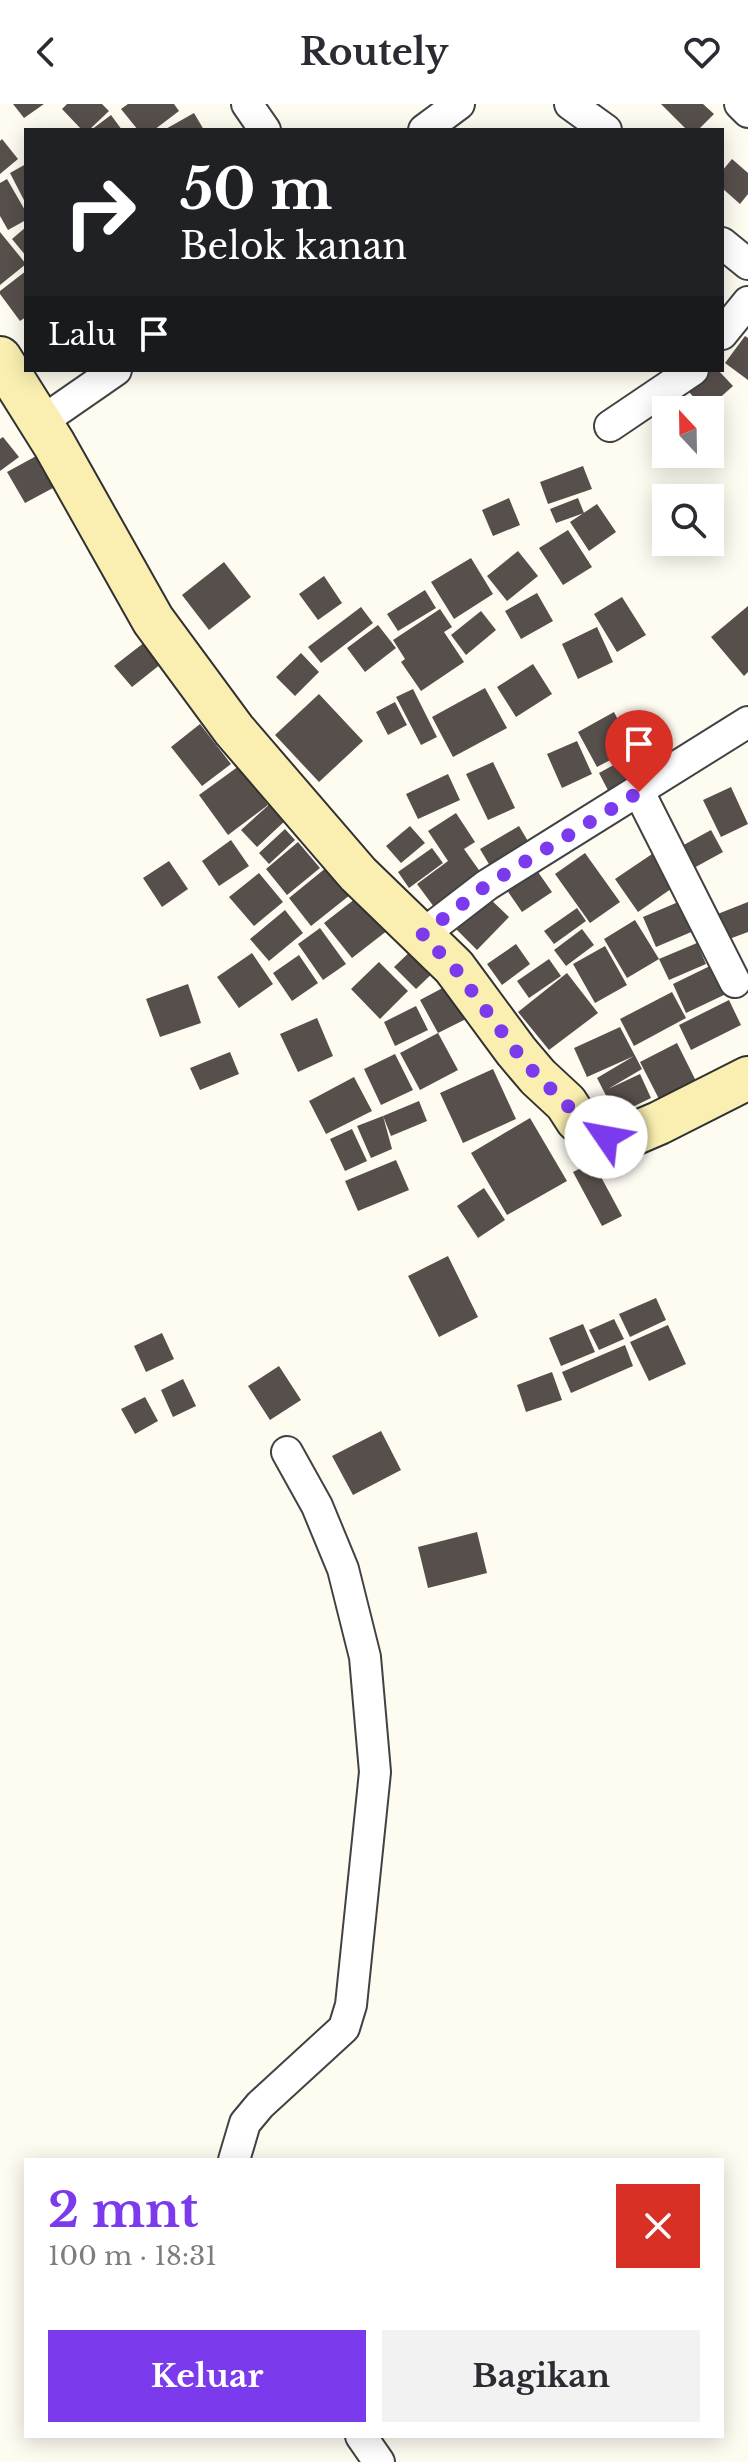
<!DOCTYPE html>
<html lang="id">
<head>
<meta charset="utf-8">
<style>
  :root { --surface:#fff; --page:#f2f2f3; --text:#2b2b33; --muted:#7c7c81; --accent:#7c3aed }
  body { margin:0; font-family:"Libre Baskerville",serif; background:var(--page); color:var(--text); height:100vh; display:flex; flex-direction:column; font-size:30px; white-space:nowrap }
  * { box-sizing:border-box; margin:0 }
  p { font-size:26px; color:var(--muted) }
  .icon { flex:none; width:44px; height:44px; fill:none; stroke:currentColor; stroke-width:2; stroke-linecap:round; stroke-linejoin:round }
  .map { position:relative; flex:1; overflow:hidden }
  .details { position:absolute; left:24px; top:2054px; width:700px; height:280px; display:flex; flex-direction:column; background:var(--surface); border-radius:0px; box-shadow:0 4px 20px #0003 }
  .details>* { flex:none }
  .banner { position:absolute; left:24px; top:24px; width:700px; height:244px; border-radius:0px; box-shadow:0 4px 20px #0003; background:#202124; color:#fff; overflow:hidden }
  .needle { width:52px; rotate:338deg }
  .controls { position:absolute; left:652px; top:292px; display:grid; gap:16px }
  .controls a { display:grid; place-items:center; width:72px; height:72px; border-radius:0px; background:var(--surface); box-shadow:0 4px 20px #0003; font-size:40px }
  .pin { position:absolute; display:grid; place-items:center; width:68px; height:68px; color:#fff; margin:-82px -34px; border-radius:50% 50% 50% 0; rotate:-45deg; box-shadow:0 0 8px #0007 }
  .pin .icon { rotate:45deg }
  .me { position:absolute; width:88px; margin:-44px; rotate:303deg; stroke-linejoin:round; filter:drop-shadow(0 0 6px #0008) }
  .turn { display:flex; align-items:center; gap:28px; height:168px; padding:0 24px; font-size:36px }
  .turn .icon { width:104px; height:104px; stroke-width:2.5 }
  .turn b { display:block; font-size:56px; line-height:68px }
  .then { display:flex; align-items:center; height:76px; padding:0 24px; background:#0003; gap:16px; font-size:30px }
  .round { display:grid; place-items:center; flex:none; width:84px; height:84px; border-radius:0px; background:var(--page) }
  .summary { display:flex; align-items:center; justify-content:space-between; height:136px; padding:0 24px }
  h1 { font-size:48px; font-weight:700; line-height:60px; color:var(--accent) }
  .action { display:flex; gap:16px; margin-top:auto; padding:16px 24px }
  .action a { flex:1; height:92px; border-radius:0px; background:var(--accent); color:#fff; font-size:32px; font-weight:700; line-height:92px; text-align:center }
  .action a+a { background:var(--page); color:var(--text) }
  header { display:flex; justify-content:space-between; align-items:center; height:104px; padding:0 24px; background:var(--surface); font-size:36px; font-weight:700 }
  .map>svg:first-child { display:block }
  .building { fill:#574f4c }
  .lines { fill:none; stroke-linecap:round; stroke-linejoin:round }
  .street-casing { stroke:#424242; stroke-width:34 }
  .secondary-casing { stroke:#313131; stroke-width:46 }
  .street { stroke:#fff; stroke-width:30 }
  .secondary { stroke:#faefb0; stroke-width:42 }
  .route { stroke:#7c3aed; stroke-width:14; stroke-dasharray:0 25.2 }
</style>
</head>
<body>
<header><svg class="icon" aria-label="back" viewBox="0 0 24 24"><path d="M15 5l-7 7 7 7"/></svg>Routely<svg class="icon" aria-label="heart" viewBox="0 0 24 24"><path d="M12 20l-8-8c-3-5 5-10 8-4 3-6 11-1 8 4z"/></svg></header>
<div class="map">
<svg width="748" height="2358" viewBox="0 0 748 2358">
  <rect width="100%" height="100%" fill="#fefbf1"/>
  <path class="building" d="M13,0H44L24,14Z
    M67,0H102L109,7L89,26H82L62,5Z
    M128,0H174L179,7L154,26H138L121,5Z
    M661,0H703L714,10L698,26H687Z
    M194,9L204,26H164Z
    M111,11L122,26H91Z
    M2,35L18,55L0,70V37Z
    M732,55L748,69V90L740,100L722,84V67Z
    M26,60V100L10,69Z
    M7,75L26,108V116L8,126L0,112V79Z
    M26,123V152L12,135Z
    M0,128L26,160L0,181Z
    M26,167V213L20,217L0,190V187Z
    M745,232L748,234V276L725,259Z
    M710,266H718L733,282L706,306L688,287Z
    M3,333L19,353L0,367V335Z
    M49,345L66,377L25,399L7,368Z
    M583,362L592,385L548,400L540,378Z
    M509,394L520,421L493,432L482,406Z
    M578,394L584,409L556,419L550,405Z
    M597,400L616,428L589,447L570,418Z
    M568,426L592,463L563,481L539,444Z
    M518,447L538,472L507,497L487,472Z
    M471,454L493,490L454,515L431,478Z
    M224,458L251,493L209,526L182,491Z
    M324,472L342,499L318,516L299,490Z
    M425,486L436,504L398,527L387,510Z
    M537,489L553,517L521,535L505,507Z
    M622,493L646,531L617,548L594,510Z
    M748,502V568L744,572L711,533Z
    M361,503L373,519L321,559L308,543Z
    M440,505L452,523L444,528L464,558L421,587L401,558L405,555L393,536Z
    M481,507L496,526L466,551L451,531Z
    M378,521L396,544L365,568L347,544Z
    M597,523L613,558L578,575L562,540Z
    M154,531L171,552L132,583L114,562Z
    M301,549L319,568L295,592L276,573Z
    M533,560L552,590L516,613L497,583Z
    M485,584L507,624L453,653L432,613Z
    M413,585L437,633L421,641L396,593Z
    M319,590L363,637L319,678L275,631Z
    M395,598L407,621L388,631L376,608Z
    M614,608L633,644L597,663L578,628Z
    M200,620L231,660L202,682L171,643Z
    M577,637L592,670L562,684L547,650Z
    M630,652L644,677L612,694L599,669Z
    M493,658L515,704L488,716L466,670Z
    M239,662L268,701L228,731L199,691Z
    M448,670L460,696L418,715L406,690Z
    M731,683L748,720L721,733L703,696Z
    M272,698L287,715L257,743L241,726Z
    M456,709L475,738L464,745L486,776L440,811L417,780L448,757L428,727Z
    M410,722L425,739L401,759L386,742Z
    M519,722L535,749L496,772L480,745Z
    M285,725L295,736L269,760L259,749Z
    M711,726L723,748L692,765L680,743Z
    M231,736L249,762L219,782L202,757Z
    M298,738L320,764L287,791L266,765Z
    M432,744L443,759L409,784L398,768Z
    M655,748L678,780L638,808L615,775Z
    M585,749L620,798L590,819L555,770Z
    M169,757L188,785L162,803L143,774Z
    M531,758L552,788L522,808L502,779Z
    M327,763L350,791L311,822L289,794Z
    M259,769L283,798L254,822L229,793Z
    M360,791L388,826L352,854L324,819Z
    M487,792L509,813L477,846L455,824Z
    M690,793L703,823L656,843L643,813Z
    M748,798V828L721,838L710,813Z
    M577,804L586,817L554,840L544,827Z
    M285,806L303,829L269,857L250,835Z
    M635,816L659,855L697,839L706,860L669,876L659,855L627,874L604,835Z
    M320,824L346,860L323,876L298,840Z
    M582,825L594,841L566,862L554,846Z
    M516,840L530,860L502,881L487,860Z
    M416,842L438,864L416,885L394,863Z
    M605,842L627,881L595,899L573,860Z
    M252,849L273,880L239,904L217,873Z
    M299,851L318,879L292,897L273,869Z
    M549,855L561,872L529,894L517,877Z
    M379,858L408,887L380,915L351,885Z
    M712,861L726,890L686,909L673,880Z
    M567,869L598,909L549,946L518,908Z
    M452,879L470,913L438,929L420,896Z
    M188,880L201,919L160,933L146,895Z
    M672,888L686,914L634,942L620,915Z
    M729,896L741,921L691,946L679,921Z
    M416,902L428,926L395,942L384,918Z
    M317,914L333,952L298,968L280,930Z
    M620,923L642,965L608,985L640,970L651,994L616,1011L597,974L634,952L587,973L574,944Z
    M438,929L458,966L420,986L400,949Z
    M677,939L696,977L659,995L640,958Z
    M230,948L239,970L200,986L190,964Z
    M395,950L413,986L381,1001L364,965Z
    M493,965L516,1015L463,1039L440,989Z
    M354,973L372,1007L326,1030L309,997Z
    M419,997L427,1017L391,1032L383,1012Z
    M383,1012L392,1045L371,1054L357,1022Z
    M530,1014L567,1077L507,1111L471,1049Z
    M352,1025L367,1057L345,1067L330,1035Z
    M396,1056L409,1086L358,1107L345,1077Z
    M593,1058L622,1112L602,1122L573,1068Z
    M484,1084L505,1116L478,1134L457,1102Z
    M448,1152L478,1213L439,1233L408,1172Z
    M656,1194L666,1216L630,1233L619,1210Z
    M614,1215L624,1235L599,1246L589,1226Z
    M583,1220L595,1248L561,1262L549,1234Z
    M668,1221L686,1260L649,1277L630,1238Z
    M162,1229L174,1255L146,1268L134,1242Z
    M625,1241L633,1262L571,1289L562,1268Z
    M279,1262L301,1296L270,1316L248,1282Z
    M552,1268L562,1296L526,1308L517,1281Z
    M183,1275L196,1302L173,1313L161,1286Z
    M145,1293L158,1317L135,1330L121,1305Z
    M381,1327L401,1366L353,1391L332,1352Z
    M477,1428L487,1469L428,1484L418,1443Z"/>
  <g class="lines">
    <g class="street-casing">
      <path id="street" d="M247,0L265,26
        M570,0L606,26
        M740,0L748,8
        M424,26L459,0
        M722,139L748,160
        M722,230L748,198
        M41,318L116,266
        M610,322L693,266
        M639,688L735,878
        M422,831L487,781L748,618
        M234,2056L245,2019L260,2001L344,1924L351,1901L375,1668L365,1553L343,1465L317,1402L287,1348
        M361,2332L379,2358"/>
    </g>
    <g class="secondary-casing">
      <path id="secondary" d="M0,254L54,340L153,516L234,626L358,770L454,863L516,947L538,973L566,999L577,1016L592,1028L606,1033L631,1031L659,1019L748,974"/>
    </g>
    <use href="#street" class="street"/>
    <use href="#secondary" class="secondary"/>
  </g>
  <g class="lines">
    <path class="route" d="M606,1033L592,1028L577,1016L566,999L538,973L516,947L454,863L422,831L487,781L639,688"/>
  </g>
</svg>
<div class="controls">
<a><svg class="needle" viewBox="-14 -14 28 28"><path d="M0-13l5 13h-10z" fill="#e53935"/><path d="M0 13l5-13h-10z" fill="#7c7c81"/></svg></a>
<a><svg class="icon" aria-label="search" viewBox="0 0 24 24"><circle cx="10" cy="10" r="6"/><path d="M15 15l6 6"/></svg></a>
</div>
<div class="pin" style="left:639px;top:688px;background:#d93025"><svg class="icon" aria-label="arrive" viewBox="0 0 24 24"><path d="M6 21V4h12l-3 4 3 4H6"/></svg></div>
<svg class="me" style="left:606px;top:1033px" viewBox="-20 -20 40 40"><circle r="19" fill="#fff"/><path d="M0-13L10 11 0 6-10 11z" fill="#7c3aed"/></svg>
<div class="banner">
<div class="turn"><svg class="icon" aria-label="right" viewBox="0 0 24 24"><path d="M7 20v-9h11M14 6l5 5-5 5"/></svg><div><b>50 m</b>Belok kanan</div></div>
<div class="then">Lalu<svg class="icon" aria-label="arrive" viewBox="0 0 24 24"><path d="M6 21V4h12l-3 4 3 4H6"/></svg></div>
</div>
<section class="details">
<div class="summary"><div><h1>2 mnt</h1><p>100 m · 18:31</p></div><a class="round" style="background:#d93025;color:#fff"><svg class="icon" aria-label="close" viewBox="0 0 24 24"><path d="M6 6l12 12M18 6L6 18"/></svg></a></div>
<div class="action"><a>Keluar</a><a>Bagikan</a></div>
</section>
</div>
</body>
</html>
